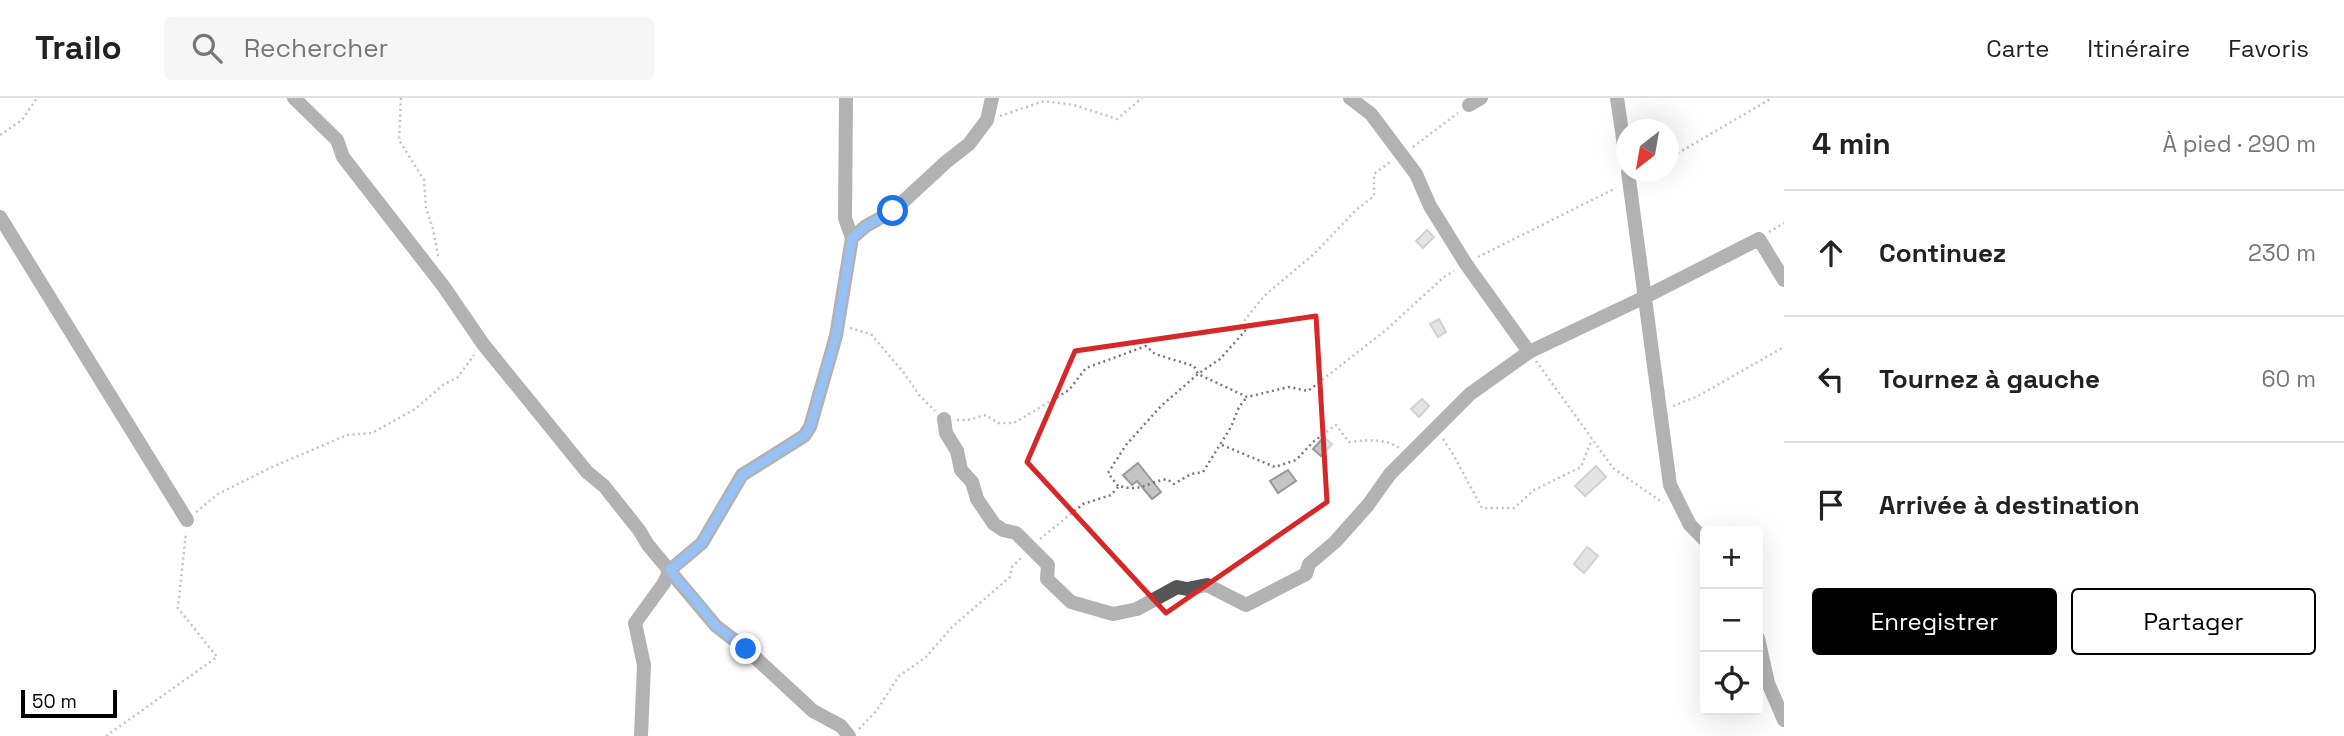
<!DOCTYPE html>
<html lang="fr">
<head>
<meta charset="utf-8">
<style>
  body { margin:0; font-family:"Space Grotesk",sans-serif; background:#f6f6f6; color:#222 }
  .controls { position:absolute; right:21px; bottom:21px; display:grid; overflow:hidden; border-radius:7px; box-shadow:0 7px 28px #0002 }
  .controls button { width:63px; height:63px; display:grid; place-items:center; padding:0; border:0; border-bottom:2px solid #e0e0e0; background:#fff; color:#222; font:35px sans-serif }
  .compass { position:absolute; left:1616px; top:21px; width:63px; height:63px; border-radius:50%; background:#fff; box-shadow:0 7px 28px #0002; rotate:211deg }
  .scale { position:absolute; left:21px; bottom:18px; width:96px; box-sizing:border-box; padding-left:7px; border:4px solid #000; border-top:0; font-size:19px; line-height:24px; white-space:nowrap; color:#000; -webkit-text-stroke:5px #fff; paint-order:stroke }
  .stop { position:absolute; width:21px; height:21px; margin:-16px; border:5px solid #1a73e8; border-radius:50%; background:#fff }
  .stop.end { background:#1a73e8; border-color:#fff; box-shadow:0 2px 7px #0008 }
  .list { margin:0; padding:0; list-style:none }
  h2 { display:flex; justify-content:space-between; align-items:center; height:91px; margin:0; padding:0 28px; font-size:30px }
  h2 small { font-size:23px; font-weight:400; color:#767676 }
  .list li { display:grid; grid-template-columns:46px 1fr auto; gap:21px; align-items:center; box-sizing:border-box; height:126px; padding:0 28px; border-top:2px solid #e0e0e0 }
  .list b { display:block; font-size:26px; white-space:nowrap }
  .list em { font-size:23px; font-style:normal; color:#767676 }
  .actions { display:flex; gap:14px; padding:21px 28px }
  .actions a { flex:1; padding:16px 0; border:2px solid #000; border-radius:7px; text-align:center; font-size:24px; color:#000 }
  .actions .main { background:#000; color:#fff }
  .icon { flex:none; width:38px; height:38px; fill:none; stroke:currentColor; stroke-width:2; stroke-linecap:round; stroke-linejoin:round }
  .map { position:relative; flex:none; width:1784px; height:638px; overflow:hidden }
  header { display:flex; align-items:center; gap:42px; box-sizing:border-box; height:98px; padding:0 35px; background:#fff; border-bottom:2px solid #e0e0e0 }
  header strong { font-size:33px }
  nav { display:flex; gap:38px; margin-inline-start:auto; font-size:24px }
  .search { width:490px; height:63px; background:#f6f6f6; display:flex; align-items:center; gap:18px; box-sizing:border-box; padding:0 24px; border-radius:7px; color:#767676; font-size:26px }
  main { display:flex }
  aside { flex:1; background:#fff }
  .map>svg:first-child { display:block }
  .building { fill:#c4c4c4; stroke:#999; stroke-width:2 }
  .lines { fill:none; stroke-linecap:round; stroke-linejoin:round }
  .path { stroke:#777; stroke-width:2.5; stroke-dasharray:2 3.5; stroke-linecap:butt }
  .street { stroke:#555; stroke-width:14 }
  .route { stroke:#1a73e8; stroke-width:9 }
  .marked { fill:none; stroke:#d62828; stroke-width:5; stroke-linejoin:round }
</style>
</head>
<body>
<header>
<strong>Trailo</strong>
<div class="search"><svg class="icon" aria-label="search" viewBox="0 0 24 24"><circle cx="10" cy="10" r="6"/><path d="M15 15l6 6"/></svg>Rechercher</div>
<nav><a>Carte</a><a>Itinéraire</a><a>Favoris</a></nav>
</header>
<main>
<div class="map">
<svg width="1784" height="638" viewBox="0 0 1784 638">
  <rect width="100%" height="100%" fill="#fff"/>
  <!-- building -->
  <g class="building">
    <polygon points="1427,132 1434,139 1423,150 1416,143"/>
    <polygon points="1439,221 1446,234 1438,239 1430,226"/>
    <polygon points="1422,301 1429,308 1419,319 1411,311"/>
    <polygon points="1324,339 1332,346 1321,358 1313,351"/>
    <polygon points="1138,365 1161,394 1152,401 1137,383 1132,387 1123,377"/>
    <polygon points="1596,368 1606,379 1585,398 1575,388"/>
    <polygon points="1288,372 1296,383 1278,395 1270,383"/>
    <polygon points="1587,449 1598,458 1584,475 1574,466"/>
  </g>
  <g class="lines">
    <!-- path -->
    <g class="path">
      <polyline points="401,0 399,42 424,82 426,110 433,131 438,158"/>
      <polyline points="1000,18 1044,3 1074,7 1117,21 1142,0"/>
      <polyline points="0,37 22,22 37,0"/>
      <polyline points="1413,49 1458,15"/>
      <polyline points="1668,61 1772,0"/>
      <polyline points="1769,134 1784,125"/>
      <polyline points="1478,159 1616,90"/>
      <polyline points="850,230 871,236 904,275 919,297 935,313"/>
      <polyline points="1536,263 1613,370 1663,405"/>
      <polyline points="1673,308 1698,298 1784,249"/>
      <polyline points="957,322 968,322 986,317 998,325 1014,325 1069,292 1086,270 1146,248 1155,256 1194,268 1198,276 1247,299 1289,289 1308,293 1386,232 1444,179 1454,173"/>
      <polyline points="1443,341 1454,358 1482,410 1514,410 1534,392 1581,369 1592,341"/>
      <path d="M 1222,347 L 1275,369 L 1296,362 L 1313,344 L 1336,327 L 1349,344 C 1366,342 1385,340 1399,350"/>
      <polyline points="1118,388 1108,375 1126,347 1161,308 1198,276 1220,261 1245,233 1244,223 1264,198 1315,155 1356,112 1374,98 1374,76 1390,64"/>
      <polyline points="196,414 218,396 270,370 347,337 372,335 415,311 443,287 458,279 474,257"/>
      <path d="M 1040,441 L 1083,406 L 1111,397 L 1119,388 C 1142,394 1145,385 1167,381 L 1174,386 L 1191,376 L 1203,374 L 1231,329 L 1239,309 L 1247,299"/>
      <polyline points="859,631 877,612 899,578 926,559 952,529 1010,479 1012,469 1023,458"/>
      <polyline points="106,638 217,559 178,510 186,434"/>
    </g>
    <!-- street -->
    <g class="street">
      <polyline points="294,0 337,42 343,59 444,189 483,246 587,374 604,388 639,432 648,447 716,528 746,551 813,613 841,628 849,638"/>
      <polyline points="846,0 845,120 852,140"/>
      <polyline points="1350,0 1371,16 1416,76 1430,108 1466,166 1529,254"/>
      <polyline points="1617,0 1626,61"/>
      <polyline points="1469,7 1481,0"/>
      <polyline points="1628,74 1670,387 1690,427 1705,442"/>
      <polyline points="0,119 187,422"/>
      <polyline points="944,321 946,335 957,353 961,372 972,384 977,401 994,426 1003,432 1016,435 1048,467 1047,481 1071,504 1113,516 1137,511 1177,489 1187,491 1207,487 1246,507 1306,476 1309,466 1335,444 1368,407 1390,376 1470,296 1529,254 1645,199 1759,141 1784,182"/>
      <polyline points="1758,540 1768,585 1784,622"/>
      <polyline points="641,638 644,567 635,525 664,485 670,472 702,445 742,377 804,338 810,329 836,238 852,140 866,128 893,113 946,64 969,46 987,22 992,0"/>
    </g>
  </g>
  <g class="lines">
    <!-- route -->
    <polyline class="route" points="746,551 716,528 670,472 702,445 742,377 804,338 810,329 836,238 852,140 866,128 893,113"/>
  </g>
  <!-- marked area -->
  <path d="M0 0H1784V638H0ZM 1316,218 L 1327,404 L 1166,515 L 1027,364 L 1075,253 Z" fill="#fff" fill-opacity=".55" fill-rule="evenodd"/>
  <path class="marked" d="M 1316,218 L 1327,404 L 1166,515 L 1027,364 L 1075,253 Z"/>
</svg>
<div class="controls">
<button>+</button>
<button>−</button>
<button><svg class="icon" aria-label="locate" viewBox="0 0 24 24"><circle cx="12" cy="12" r="6"/><path d="M12 2v4M12 18v4M2 12h4M18 12h4"/></svg></button>
</div>
<svg class="compass" viewBox="-18 -18 36 36"><path d="M0-13l5 13h-10z" fill="#e53935"/><path d="M0 13l5-13h-10z" fill="#767676"/></svg>
<div class="scale">50 m</div>
<div class="stop" style="left:893px;top:113px"></div>
<div class="stop end" style="left:746px;top:551px"></div>
</div>
<aside>
<h2>4 min<small>À pied · 290 m</small></h2>
<ul class="list">
<li><svg class="icon" aria-label="ahead" viewBox="0 0 24 24"><path d="M12 20V5M6 11l6-6 6 6"/></svg><div><b>Continuez</b></div><em>230 m</em></li>
<li><svg class="icon" aria-label="left" viewBox="0 0 24 24"><path d="M17 20v-9H6M10 6l-5 5 5 5"/></svg><div><b>Tournez à gauche</b></div><em>60 m</em></li>
<li><svg class="icon" aria-label="arrive" viewBox="0 0 24 24"><path d="M6 21V4h12l-3 4 3 4H6"/></svg><div><b>Arrivée à destination</b></div></li>
</ul>
<div class="actions"><a class="main">Enregistrer</a><a>Partager</a></div>
</aside>
</main>
</body>
</html>
